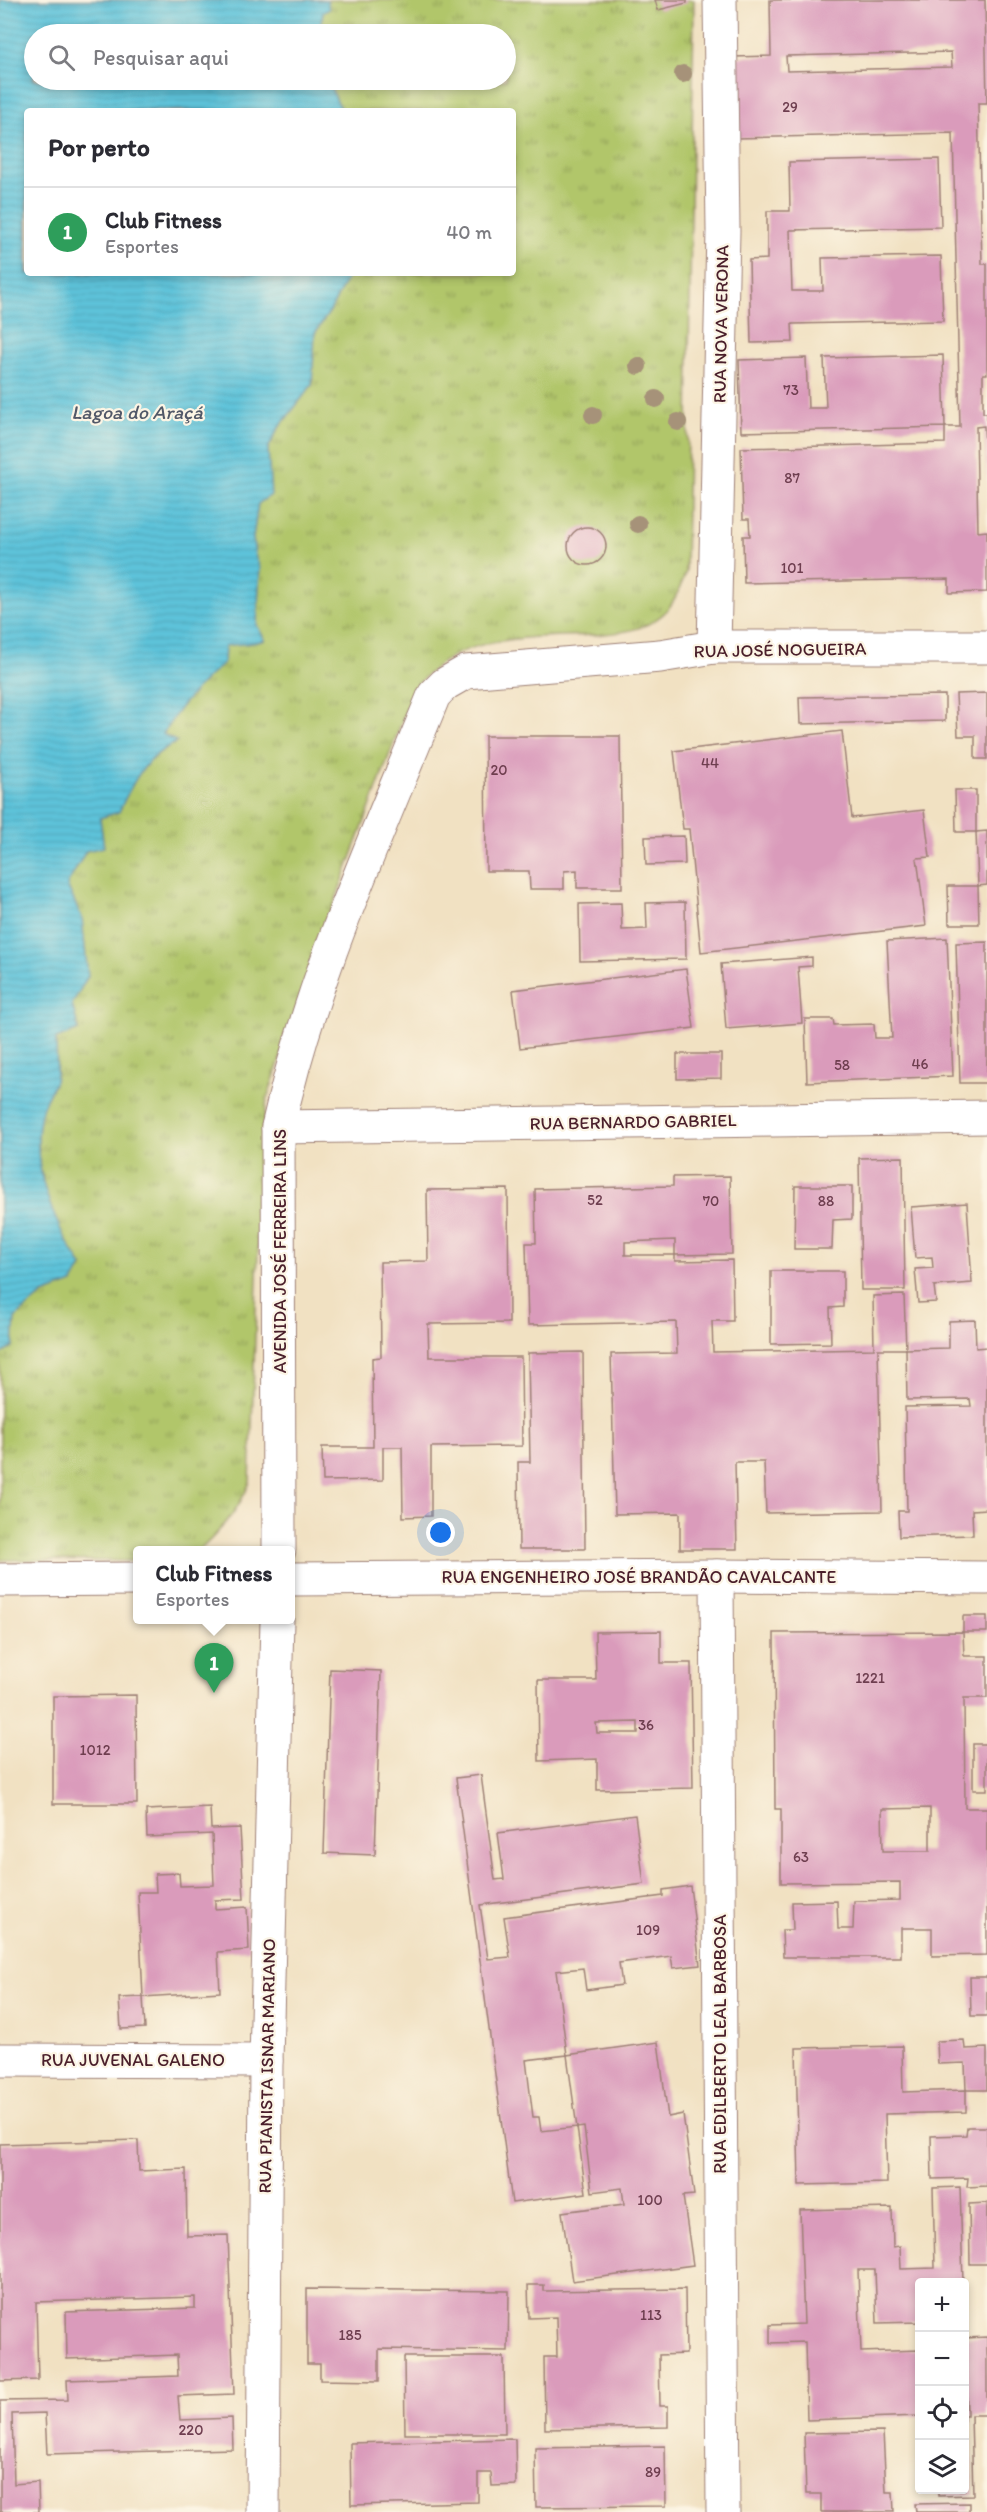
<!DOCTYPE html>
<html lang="pt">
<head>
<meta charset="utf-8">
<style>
  body { margin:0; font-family:Itim,sans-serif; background:#f7f7f7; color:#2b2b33 }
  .controls { position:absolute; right:18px; bottom:18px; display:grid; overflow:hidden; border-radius:6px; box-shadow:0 3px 9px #0003 }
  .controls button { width:54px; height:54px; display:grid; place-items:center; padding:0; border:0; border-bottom:2px solid #e1e1e2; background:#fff; color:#2b2b33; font:30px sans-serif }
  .you { position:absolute; left:441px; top:1533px; width:21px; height:21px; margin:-15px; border:4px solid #fff; border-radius:50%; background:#1a73e8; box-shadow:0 0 0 9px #1a73e833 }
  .badge { display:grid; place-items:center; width:39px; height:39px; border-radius:50%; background:#1a73e8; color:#fff; font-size:20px; font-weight:700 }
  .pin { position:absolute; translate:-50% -50px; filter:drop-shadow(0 2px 3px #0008) }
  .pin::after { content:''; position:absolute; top:32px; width:21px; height:18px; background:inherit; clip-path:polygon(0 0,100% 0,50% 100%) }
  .popup { position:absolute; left:133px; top:1546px; width:162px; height:78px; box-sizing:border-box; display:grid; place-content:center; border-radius:6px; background:#fff; filter:drop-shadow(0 2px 4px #0005); font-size:20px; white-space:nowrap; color:#7c7c81 }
  .popup b { font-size:22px; color:#2b2b33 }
  .popup::after { content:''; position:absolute; left:50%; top:100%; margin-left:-12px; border:12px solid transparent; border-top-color:#fff }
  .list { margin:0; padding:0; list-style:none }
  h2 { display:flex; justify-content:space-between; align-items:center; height:78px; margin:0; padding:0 24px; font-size:26px }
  h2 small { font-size:20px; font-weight:400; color:#7c7c81 }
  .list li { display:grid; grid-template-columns:39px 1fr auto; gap:18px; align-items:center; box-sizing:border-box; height:90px; padding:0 24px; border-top:2px solid #e1e1e2 }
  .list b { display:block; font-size:22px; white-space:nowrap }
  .list p { margin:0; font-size:20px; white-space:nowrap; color:#7c7c81 }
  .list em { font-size:20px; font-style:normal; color:#7c7c81 }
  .icon { flex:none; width:33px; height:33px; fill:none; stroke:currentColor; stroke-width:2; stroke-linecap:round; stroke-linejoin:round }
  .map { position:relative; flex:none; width:987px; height:2512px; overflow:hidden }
  .search { position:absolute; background:#fff; box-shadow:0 3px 9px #0003; left:24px; top:24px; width:492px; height:66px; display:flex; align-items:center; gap:15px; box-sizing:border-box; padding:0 21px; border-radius:33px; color:#7c7c81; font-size:22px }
  .panel { position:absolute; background:#fff; box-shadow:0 3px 9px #0003; left:24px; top:108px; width:492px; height:168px; border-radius:6px }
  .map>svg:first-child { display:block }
  .park { fill:url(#park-tufts); stroke:#7e724b; stroke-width:1.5; fill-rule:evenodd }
  .water { fill:url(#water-rules); stroke:#547182; stroke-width:1.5 }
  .building { fill:#da9bbb; fill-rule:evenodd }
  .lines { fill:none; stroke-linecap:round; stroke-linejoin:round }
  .minor-casing { stroke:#9e8076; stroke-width:35 }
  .minor { stroke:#fff; stroke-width:33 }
  .tree { fill:#a69279 }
  .labels { text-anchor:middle; stroke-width:4.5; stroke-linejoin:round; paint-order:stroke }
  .number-label { font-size:15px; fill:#6e3e4f }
  .street-label { font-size:18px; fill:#4a1f2b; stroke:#fcf5e5 }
  .water-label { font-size:20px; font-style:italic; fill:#515868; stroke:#fcf5e5 }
</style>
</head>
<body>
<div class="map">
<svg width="987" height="2512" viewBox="0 0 987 2512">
  <defs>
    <pattern id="park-tufts" width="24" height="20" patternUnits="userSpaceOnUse" patternTransform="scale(1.5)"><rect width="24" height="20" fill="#b1c66b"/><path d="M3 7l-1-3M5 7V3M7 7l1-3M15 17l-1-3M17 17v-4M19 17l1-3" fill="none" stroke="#92a058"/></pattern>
    <pattern id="water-rules" width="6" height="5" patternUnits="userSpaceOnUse" patternTransform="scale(1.5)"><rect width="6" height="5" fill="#5dc3da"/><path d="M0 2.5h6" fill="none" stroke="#52a7bb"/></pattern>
  </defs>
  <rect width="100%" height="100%" fill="#fcf5e5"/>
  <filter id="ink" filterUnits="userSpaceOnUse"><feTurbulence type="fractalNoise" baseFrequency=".0167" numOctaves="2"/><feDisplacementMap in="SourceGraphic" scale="12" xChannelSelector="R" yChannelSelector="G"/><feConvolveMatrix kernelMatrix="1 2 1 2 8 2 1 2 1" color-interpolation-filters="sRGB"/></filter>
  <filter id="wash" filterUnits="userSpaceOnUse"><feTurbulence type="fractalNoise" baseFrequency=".008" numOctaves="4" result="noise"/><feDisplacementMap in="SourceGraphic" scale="24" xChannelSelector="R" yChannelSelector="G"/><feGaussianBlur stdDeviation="1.35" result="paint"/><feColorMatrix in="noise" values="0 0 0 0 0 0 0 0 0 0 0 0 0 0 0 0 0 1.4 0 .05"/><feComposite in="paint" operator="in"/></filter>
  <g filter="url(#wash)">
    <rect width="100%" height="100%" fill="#f1e1c2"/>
    <!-- park -->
    <path class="park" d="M 0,0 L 694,0 L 686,572 C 680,587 675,604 662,615 C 642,632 617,633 593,635 C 528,638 455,632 413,691 L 307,977 L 267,1099 L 262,1135 L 250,1482 C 239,1509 223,1528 202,1548 L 198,1550 L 138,1550 L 137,1561 L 0,1560 ZM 34,34 L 506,34 L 506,80 L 34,80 ZM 27,111 L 513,111 L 513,273 L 27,273 Z"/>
    <!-- water -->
    <path class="water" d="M 0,0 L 327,0 L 329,9 L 323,13 L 319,34 L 34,34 L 34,80 L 327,80 L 342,111 L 27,111 L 27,273 L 350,273 L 330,311 L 315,333 L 312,385 L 278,429 L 268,449 L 271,495 L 258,504 L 253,538 L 255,555 L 260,568 L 257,625 L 265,640 C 251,645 240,643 225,646 L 224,663 C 200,683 179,707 163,734 L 177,742 C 146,756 133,781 119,812 L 100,818 L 104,847 L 86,851 L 67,885 L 82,918 L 88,976 L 72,1004 L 79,1030 L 56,1039 C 56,1052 58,1069 55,1081 C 51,1091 45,1100 42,1110 C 28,1164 53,1223 82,1266 L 73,1283 L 43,1294 L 15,1318 L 13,1347 L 0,1355 Z"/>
    <g id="blocks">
      <!-- building -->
      <g class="building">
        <polygon points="655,0 687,0 687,3 658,10"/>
        <path d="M 770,0 L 985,0 L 987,103 L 978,103 L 982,264 L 987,264 L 987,374 L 983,374 L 983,413 L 987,413 L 987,484 L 984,426 L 976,427 L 978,532 L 987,531 L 987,592 L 949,593 L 949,579 L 744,583 L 743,536 L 750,536 L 749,519 L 743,519 L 741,448 L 945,443 L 945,427 L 741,432 L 739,360 L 806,358 L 808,408 L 826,408 L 824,358 L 943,355 L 945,427 L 960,427 L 953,133 L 735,138 L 733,57 L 771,56 ZM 951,52 L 952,67 L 787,71 L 786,56 Z"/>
        <polygon points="939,159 941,227 790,230 792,291 823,291 822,258 941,256 943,321 792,324 793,342 751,343 749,260 767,259 767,211 790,211 789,162"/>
        <circle cx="587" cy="546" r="19"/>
        <polygon points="987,693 987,759 975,759 975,736 958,736 956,694"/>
        <polygon points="945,695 945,721 800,724 799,697"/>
        <polygon points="842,731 852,818 924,810 930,857 917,858 926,926 701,952 689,829 683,829 674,751"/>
        <polygon points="485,736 620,736 622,888 577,888 577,870 564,871 564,889 530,889 529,871 486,871"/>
        <polygon points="955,790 976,790 976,832 956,832"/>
        <polygon points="987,831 987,885 978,886 976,832"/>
        <polygon points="684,836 685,864 646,865 645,837"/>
        <polygon points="948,886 978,886 979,924 949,924"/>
        <polygon points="685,902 686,959 580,961 579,904 621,903 622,930 647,929 646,903"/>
        <polygon points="947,938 953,1076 807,1082 805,1019 833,1019 834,1025 874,1024 875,1038 892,1038 887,941"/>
        <polygon points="987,942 987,1083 960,1083 956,943"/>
        <polygon points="812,957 812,966 798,967 802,1023 726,1029 721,964"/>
        <polygon points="686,969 694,1028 520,1048 513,990"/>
        <polygon points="677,1054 721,1054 721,1078 677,1079"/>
        <polygon points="903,1157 905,1290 861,1290 859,1158"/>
        <path d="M 730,1176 L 732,1254 L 675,1255 L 675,1261 L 732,1260 L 733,1321 L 712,1321 L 713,1352 L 874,1349 L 873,1296 L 904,1295 L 906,1349 L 878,1349 L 882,1511 L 766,1513 L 764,1462 L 735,1462 L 737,1549 L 680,1549 L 680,1513 L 615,1514 L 611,1354 L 677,1353 L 676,1322 L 528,1325 L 526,1243 L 536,1243 L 535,1189 L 673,1186 L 673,1177 ZM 675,1240 L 675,1255 L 625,1255 L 625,1242 Z"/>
        <polygon points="795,1186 852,1186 852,1219 833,1220 832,1249 794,1249"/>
        <polygon points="508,1189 509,1323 428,1324 429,1357 521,1357 522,1446 431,1447 431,1516 403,1517 402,1447 383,1447 383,1480 323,1481 322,1447 373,1447 372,1358 381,1357 380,1262 428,1261 427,1190"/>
        <polygon points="967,1203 972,1283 934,1286 936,1302 918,1303 915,1269 933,1268 932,1257 915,1258 911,1207"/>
        <polygon points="771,1271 843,1271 843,1307 830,1308 831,1343 771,1344"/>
        <polygon points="975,1320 976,1348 987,1347 987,1509 972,1510 973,1535 899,1537 898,1511 907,1511 905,1407 971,1406 970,1399 907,1400 906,1349 949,1348 949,1321"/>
        <polygon points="583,1352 585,1549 519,1549 518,1462 530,1462 528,1353"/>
        <rect x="963" y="1616" width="24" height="16"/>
        <path d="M 661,1631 L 661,1663 L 691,1663 L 693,1788 L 597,1790 L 597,1759 L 539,1761 L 538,1680 L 596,1680 L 595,1632 ZM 638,1722 L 638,1733 L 597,1733 L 596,1723 Z"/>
        <path d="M 963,1632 L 964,1656 L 987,1656 L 987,1698 L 964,1698 L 965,1808 L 987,1808 L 987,1955 L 932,1956 L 932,1928 L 901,1928 L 901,1957 L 783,1957 L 782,1930 L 793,1930 L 792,1902 L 837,1901 L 838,1929 L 853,1929 L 854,1901 L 900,1900 L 900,1882 L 781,1883 L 781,1809 L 775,1809 L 774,1633 ZM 930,1808 L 930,1851 L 883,1851 L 882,1809 Z"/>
        <polygon points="330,1669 381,1671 375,1855 324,1853"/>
        <polygon points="136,1695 137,1804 53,1804 53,1696"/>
        <rect x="973" y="1744" width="14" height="46"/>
        <polygon points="481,1775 495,1880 504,1879 498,1833 635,1815 644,1884 480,1905 488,1959 510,1957 504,1917 663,1896 663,1890 690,1886 700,1965 673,1968 671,1956 619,1963 622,1985 586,1990 583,1968 556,1971 567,2055 526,2060 533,2117 539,2117 541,2131 577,2127 586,2193 512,2203 456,1778"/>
        <polygon points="210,1807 211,1829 240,1828 244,1899 215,1900 215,1909 247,1907 249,1950 218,1952 220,1992 143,1997 138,1892 156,1892 155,1874 179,1873 180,1886 214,1885 212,1834 147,1837 146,1810"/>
        <polygon points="970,1977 987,1977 987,2016 971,2016"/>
        <polygon points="143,1997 145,2028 121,2029 119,1998"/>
        <polygon points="964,2040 965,2049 987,2048 987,2090 966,2090 965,2063 938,2064 937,2041"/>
        <polygon points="658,2042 668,2117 683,2114 694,2195 683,2196 693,2265 572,2281 562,2212 624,2204 622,2188 592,2192 584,2127 577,2128 567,2055"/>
        <polygon points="902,2046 903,2092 966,2090 966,2112 885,2114 887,2183 799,2185 796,2048"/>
        <polygon points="967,2127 987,2127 987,2186 967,2187 968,2178 932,2179 931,2136 966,2135"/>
        <polygon points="138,2140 139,2171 186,2169 187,2236 228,2235 234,2394 178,2396 180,2420 232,2418 233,2449 47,2454 45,2413 12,2414 14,2484 38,2482 39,2512 0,2512 0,2401 68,2400 67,2380 178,2376 177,2355 67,2359 66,2312 195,2308 195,2297 36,2302 38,2380 0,2381 0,2144"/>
        <polygon points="960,2187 963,2282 920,2282 920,2322 877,2323 875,2270 858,2270 861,2352 920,2350 920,2416 807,2420 805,2342 770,2343 770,2325 804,2324 800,2210 892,2208 893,2247 900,2246 901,2269 935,2268 933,2188"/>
        <polygon points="987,2203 987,2264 970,2264 969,2204"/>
        <polygon points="528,2285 544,2285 544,2291 685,2289 686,2354 659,2355 660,2406 668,2406 668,2427 545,2429 544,2357 557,2357 556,2317 529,2318"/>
        <polygon points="307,2289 509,2291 508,2351 379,2349 379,2381 320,2380 320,2364 307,2364"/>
        <polygon points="987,2337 987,2415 971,2415 973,2495 938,2496 938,2490 964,2490 964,2415 967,2415 965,2338"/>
        <polygon points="404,2357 504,2357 505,2434 405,2434"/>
        <polygon points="883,2432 886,2492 893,2492 894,2512 821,2512 821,2494 806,2494 804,2433"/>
        <polygon points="515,2439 516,2485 492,2486 491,2473 478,2473 478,2502 351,2505 350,2443"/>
        <polygon points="665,2446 666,2506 536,2507 535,2448"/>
        <polygon points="969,2503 969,2512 916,2512 915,2504"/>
      </g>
    </g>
  </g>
  <g filter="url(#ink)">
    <use href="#blocks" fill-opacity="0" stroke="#9e8076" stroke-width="1.5"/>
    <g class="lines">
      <defs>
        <g id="minor">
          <polyline points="714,647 723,231 720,0"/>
          <polyline points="278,1127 987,1117"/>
          <path d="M 279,1550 L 278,1127 C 311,977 377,836 434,695 L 445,684 L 466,672 L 660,656 L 714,647 L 987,647"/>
          <polyline points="717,1576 723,2512"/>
          <polyline points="290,1579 717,1576 987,1578"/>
          <polyline points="0,1580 138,1579"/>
          <polyline points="0,2060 266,2061"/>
          <polyline points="263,2512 266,2061 277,1620"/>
        </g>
      </defs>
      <!-- minor casing -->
      <use href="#minor" class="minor-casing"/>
      <!-- minor -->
      <use href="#minor" class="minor"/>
    </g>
    <!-- trees -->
    <g class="tree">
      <circle cx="683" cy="74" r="9"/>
      <circle cx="638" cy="366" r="9"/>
      <circle cx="656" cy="399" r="9"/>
      <circle cx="593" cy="415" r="9"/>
      <circle cx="678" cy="422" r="9"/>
      <circle cx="638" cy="524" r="9"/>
    </g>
  </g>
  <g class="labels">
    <!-- number labels -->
    <g class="number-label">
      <text x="790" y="112">29</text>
      <text x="791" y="395">73</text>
      <text x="792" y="483">87</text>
      <text x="792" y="573">101</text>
      <text x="710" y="768">44</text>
      <text x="499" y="775">20</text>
      <text x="920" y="1069">46</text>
      <text x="842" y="1070">58</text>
      <text x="595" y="1205">52</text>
      <text x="711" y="1206">70</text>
      <text x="826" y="1206">88</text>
      <text x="870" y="1683">1221</text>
      <text x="646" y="1730">36</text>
      <text x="95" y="1755">1012</text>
      <text x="801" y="1862">63</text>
      <text x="648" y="1935">109</text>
      <text x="650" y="2205">100</text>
      <text x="651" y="2320">113</text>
      <text x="350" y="2340">185</text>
      <text x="191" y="2435">220</text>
      <text x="653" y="2477">89</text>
    </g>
    <!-- street labels -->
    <g class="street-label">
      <text transform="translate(721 324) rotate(-89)" y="6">RUA NOVA VERONA</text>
      <text transform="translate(780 650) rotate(-1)" y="6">RUA JOSÉ NOGUEIRA</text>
      <text transform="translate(633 1122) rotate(-1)" y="6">RUA BERNARDO GABRIEL</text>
      <text transform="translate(280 1251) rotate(-90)" y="6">AVENIDA JOSÉ FERREIRA LINS</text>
      <text x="639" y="1583">RUA ENGENHEIRO JOSÉ BRANDÃO CAVALCANTE</text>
      <text transform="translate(720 2044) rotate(-90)" y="6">RUA EDILBERTO LEAL BARBOSA</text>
      <text x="133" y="2066">RUA JUVENAL GALENO</text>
      <text transform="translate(267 2066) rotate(-89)" y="6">RUA PIANISTA ISNAR MARIANO</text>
    </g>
    <!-- water labels -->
    <g class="water-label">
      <text x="137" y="419">Lagoa do Araçá</text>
    </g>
  </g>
</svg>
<div class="controls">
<button>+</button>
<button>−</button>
<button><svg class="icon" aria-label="locate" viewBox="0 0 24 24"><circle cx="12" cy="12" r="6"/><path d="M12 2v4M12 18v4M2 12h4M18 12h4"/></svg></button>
<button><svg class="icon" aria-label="layers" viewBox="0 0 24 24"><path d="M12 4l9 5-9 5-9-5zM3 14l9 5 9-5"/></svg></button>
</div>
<div class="you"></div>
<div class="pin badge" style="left:214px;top:1693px;background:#2e9e5b">1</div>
<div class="popup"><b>Club Fitness</b>Esportes</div>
<div class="search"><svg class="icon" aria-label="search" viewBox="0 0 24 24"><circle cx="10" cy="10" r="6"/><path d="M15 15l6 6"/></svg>Pesquisar aqui</div>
<section class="panel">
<h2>Por perto<small></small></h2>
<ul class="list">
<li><span class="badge" style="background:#2e9e5b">1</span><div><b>Club Fitness</b><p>Esportes</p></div><em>40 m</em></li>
</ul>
</section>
</div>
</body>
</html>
